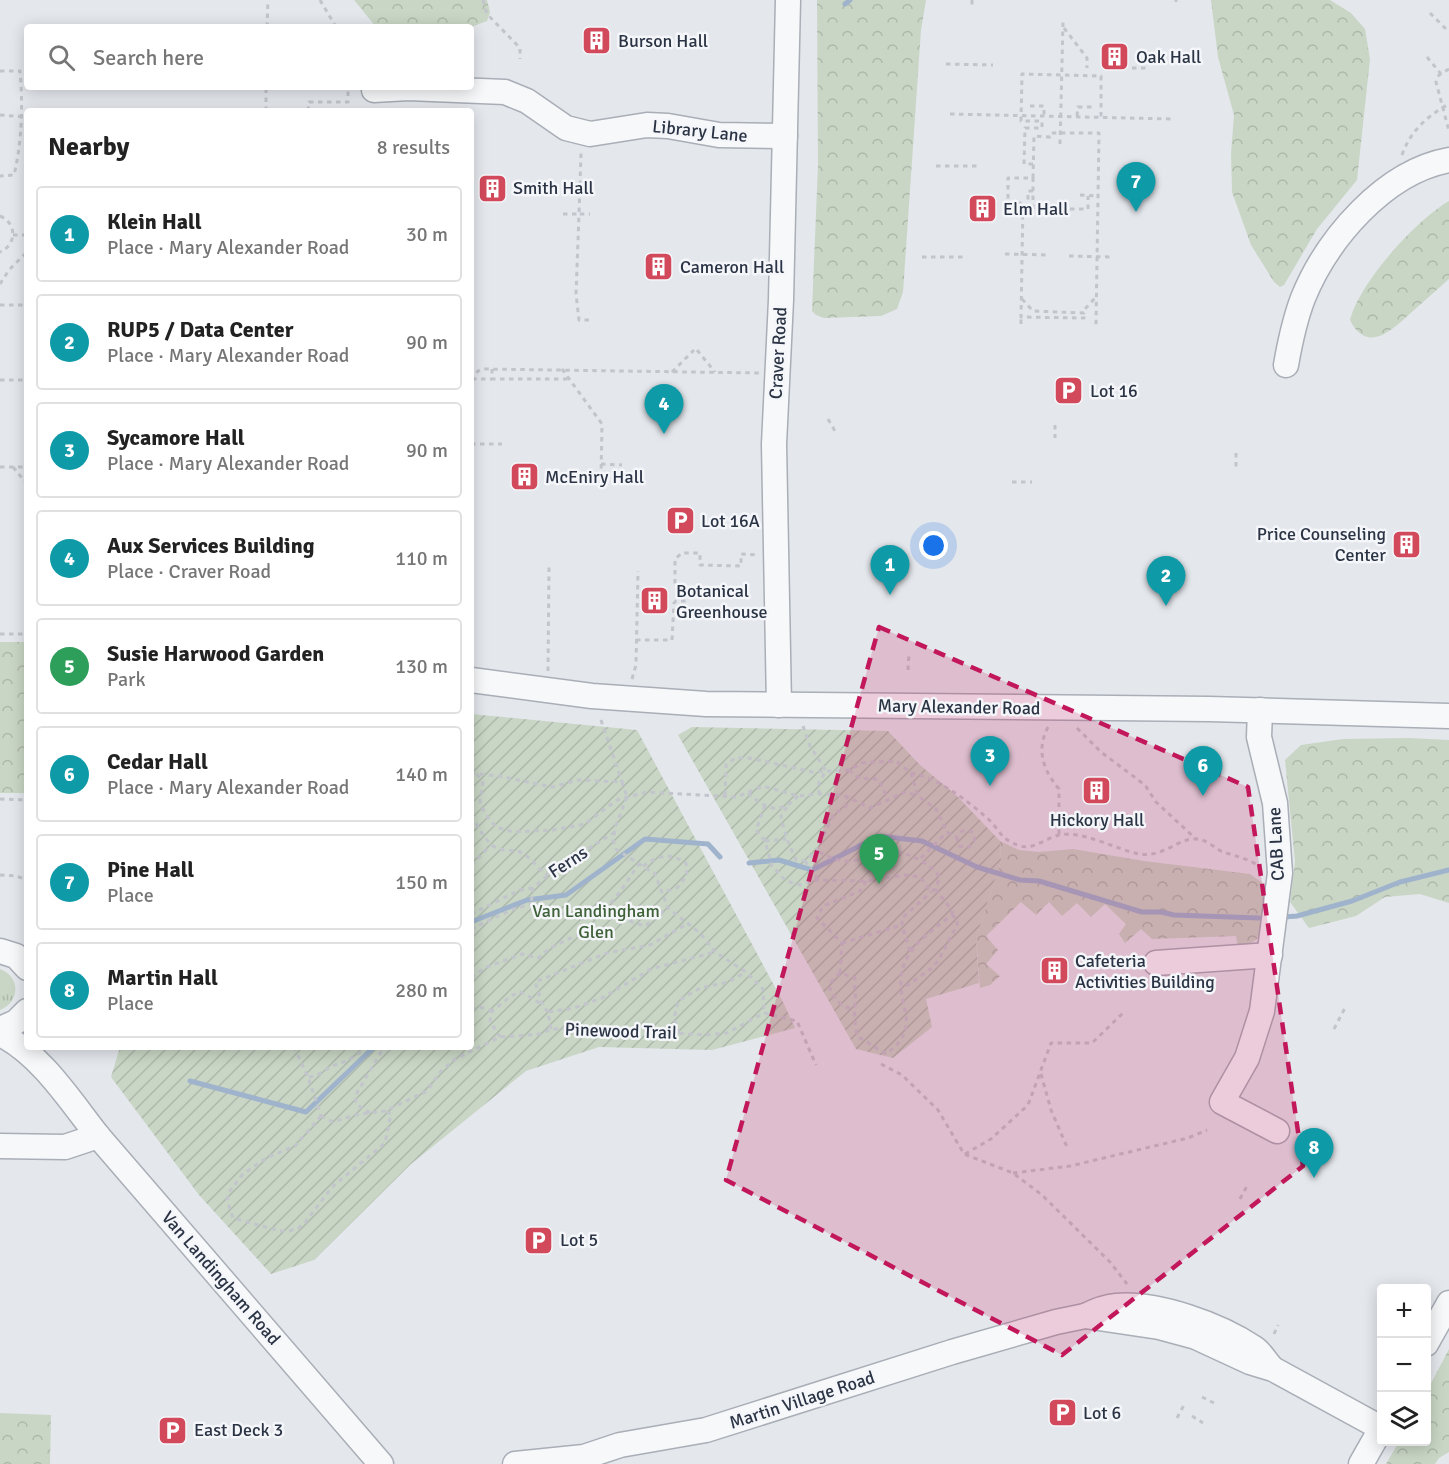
<!DOCTYPE html>
<html lang="en">
<head>
<meta charset="utf-8">
<style>
  body { margin:0; font-family:Signika,sans-serif; background:#f6f6f6; color:#222 }
  .controls { position:absolute; right:18px; bottom:18px; display:grid; overflow:hidden; border-radius:6px; box-shadow:0 3px 15px #0003 }
  .controls button { width:54px; height:54px; display:grid; place-items:center; padding:0; border:0; border-bottom:2px solid #e0e0e0; background:#fff; color:#222; font:30px sans-serif }
  .you { position:absolute; left:934px; top:546px; width:21px; height:21px; margin:-15px; border:4px solid #fff; border-radius:50%; background:#1a73e8; box-shadow:0 0 0 9px #1a73e833 }
  .badge { display:grid; place-items:center; width:39px; height:39px; border-radius:50%; background:#ea580c; color:#fff; font-size:20px; font-weight:700 }
  .pin { position:absolute; translate:-50% -50px; filter:drop-shadow(0 2px 3px #0008) }
  .pin::after { content:''; position:absolute; top:32px; width:21px; height:18px; background:inherit; clip-path:polygon(0 0,100% 0,50% 100%) }
  .list { margin:0; padding:0; list-style:none }
  h2 { display:flex; justify-content:space-between; align-items:center; height:78px; margin:0; padding:0 24px; font-size:26px }
  h2 small { font-size:20px; font-weight:400; color:#767676 }
  .list li { display:grid; grid-template-columns:39px 1fr auto; gap:18px; align-items:center; box-sizing:border-box; height:96px; margin:0 12px 12px; padding:0 12px; border:2px solid #e0e0e0; border-radius:6px }
  .list b { display:block; font-size:22px; white-space:nowrap }
  .list p { margin:0; font-size:20px; white-space:nowrap; color:#767676 }
  .list em { font-size:20px; font-style:normal; color:#767676 }
  .icon { flex:none; width:33px; height:33px; fill:none; stroke:currentColor; stroke-width:2; stroke-linecap:round; stroke-linejoin:round }
  .map { position:relative; flex:none; width:1449px; height:1464px; overflow:hidden }
  .search { position:absolute; background:#fff; box-shadow:0 3px 15px #0003; left:24px; top:24px; width:450px; height:66px; display:flex; align-items:center; gap:15px; box-sizing:border-box; padding:0 21px; border-radius:6px; color:#767676; font-size:22px }
  .panel { position:absolute; background:#fff; box-shadow:0 3px 15px #0003; left:24px; top:108px; width:450px; height:942px; border-radius:6px }
  .map>svg:first-child { display:block }
  .grass { fill:url(#grass-tufts) }
  .forest { fill:url(#forest-crowns) }
  .garden { fill:url(#garden-furrows) }
  .lines { fill:none; stroke-linecap:round; stroke-linejoin:round }
  .stream { stroke:#9fb4cc; stroke-width:5 }
  .minor-casing { stroke:#a9aeb7; stroke-width:27 }
  .path { stroke:#c2c5cb; stroke-width:3; stroke-dasharray:4.5 4.5; stroke-linecap:butt }
  .minor { stroke:#f7f8fa; stroke-width:24 }
  .marked { fill:#c2185b; fill-opacity:0.2; stroke:#c2185b; stroke-width:4.5; stroke-dasharray:12 8; stroke-linejoin:round }
  .labels { text-anchor:middle; stroke-width:5; stroke-linejoin:round; paint-order:stroke }
  .poi-label { font-size:18px; fill:#2b3445; stroke:#f4f6f9; text-anchor:start }
  .street-label { font-size:18px; fill:#2b3445; stroke:#f4f6f9 }
  .park-label { font-size:18px; fill:#3f6138; stroke:#f4f6f9 }
</style>
</head>
<body>
<div class="map">
<svg width="1449" height="1464" viewBox="0 0 1449 1464">
  <defs>
    <pattern id="grass-tufts" width="24" height="20" patternUnits="userSpaceOnUse" patternTransform="scale(1.5)"><rect width="24" height="20" fill="#c9d6c5"/><path d="M3 7l-1-3M5 7V3M7 7l1-3M15 17l-1-3M17 17v-4M19 17l1-3" fill="none" stroke="#adb8ab"/></pattern>
    <pattern id="forest-crowns" width="20" height="18" patternUnits="userSpaceOnUse" patternTransform="scale(1.5)"><rect width="20" height="18" fill="#c9d6c5"/><path d="M2 6a3 3 0 1 1 6 0M12 15a3 3 0 1 1 6 0" fill="none" stroke="#adb8ab"/></pattern>
    <pattern id="garden-furrows" width="10" height="10" patternUnits="userSpaceOnUse" patternTransform="scale(1.5)"><rect width="10" height="10" fill="#c9d6c5"/><path d="M-1 1l2-2M0 10L10 0M9 11l2-2" fill="none" stroke="#adb8ab"/></pattern>
  </defs>
  <rect width="100%" height="100%" fill="#e4e7ec"/>
  <!-- grass -->
  <path class="grass" d="M 0,969 C 21,977 20,1002 0,1010 Z"/>
  <!-- forest -->
  <g class="forest">
    <polygon points="354,0 487,0 490,12 487,21 471,27 376,27"/>
    <polygon points="817,0 926,0 921,30 903,292 897,309 881,316 824,318 816,315 812,311 818,165"/>
    <polygon points="1211,0 1330,0 1351,13 1365,29 1370,59 1357,180 1317,229 1284,285 1280,287 1274,282 1251,245 1232,192 1231,153 1234,115 1218,57"/>
    <path d="M 1449,201 L 1449,279 C 1437,290 1425,300 1413,311 C 1394,328 1368,356 1350,320 C 1360,282 1415,221 1449,201 Z"/>
    <rect x="0" y="642" width="27" height="151"/>
    <polygon points="1409,738 1449,740 1449,903 1420,894 1385,897 1356,916 1309,928 1290,902 1295,861 1285,760 1301,745 1343,739"/>
    <path d="M 1000,841 L 1019,850 L 1039,852 L 1073,849 L 1144,861 L 1250,874 L 1264,884 C 1270,911 1272,942 1238,947 L 1236,936 L 1152,939 L 1141,929 L 1125,943 L 1119,934 L 1126,924 L 1105,904 L 1091,917 L 1077,903 L 1062,916 L 1049,902 L 1036,915 L 1021,902 L 986,936 L 998,950 L 986,964 L 1000,976 L 990,985 L 980,988 L 976,938 L 1001,861 Z"/>
    <polygon points="1449,1349 1449,1452 1439,1458 1435,1464 1386,1464 1399,1442 1426,1442 1427,1391"/>
    <polygon points="0,1413 51,1415 50,1464 0,1464"/>
  </g>
  <!-- garden -->
  <g class="garden">
    <polygon points="471,714 637,730 783,1002 795,1028 712,1050 599,1047 526,1071 411,1164 314,1260 271,1274 199,1195 111,1077 120,1047 471,1047"/>
    <polygon points="692,727 888,731 920,765 956,795 1000,841 1001,861 976,938 979,983 926,999 932,1027 893,1058 856,1049 678,735"/>
  </g>
  <g class="lines">
    <!-- stream -->
    <g class="stream">
      <polyline points="845,4 850,0"/>
      <polyline points="749,863 779,860 812,870 879,836 922,841 977,867 1020,880 1039,881 1142,912 1161,912 1174,915 1259,918"/>
      <polyline points="1284,917 1297,916 1352,901 1400,882 1449,870"/>
      <polyline points="471,922 527,900 566,895 645,839 708,844 720,857"/>
      <polyline points="190,1081 306,1112 374,1047"/>
    </g>
    <defs>
      <g id="minor">
        <polyline points="374,90 408,88 505,92 527,101 566,128 590,134 647,125 668,126 719,135 785,136"/>
        <path d="M 1286,365 C 1290,342 1295,319 1303,298 C 1327,239 1384,172 1449,160"/>
        <polyline points="471,680 592,696 706,704 1209,709 1449,716"/>
        <polyline points="779,705 774,444 781,300 788,0"/>
        <polyline points="1260,710 1259,737 1275,803 1280,873 1262,1011 1247,1058 1222,1102 1277,1131"/>
        <polyline points="0,951 16,956 27,968"/>
        <polyline points="1156,963 1270,955"/>
        <polyline points="0,1029 16,1022 27,1011"/>
        <path d="M 0,1034 C 41,1054 71,1102 98,1136 L 381,1464"/>
        <polyline points="0,1146 65,1147 98,1136"/>
        <polyline points="1426,1344 1449,1303"/>
        <path d="M 1273,1369 C 1266,1363 1262,1353 1254,1348 C 1220,1325 1157,1302 1116,1306 C 1105,1307 1095,1311 1085,1316 L 1159,1327 L 1196,1337 L 1250,1362 L 1273,1369 L 1381,1428"/>
        <polyline points="515,1464 584,1457 620,1445 706,1430 952,1352 1056,1322 1085,1316"/>
        <polyline points="1361,1464 1382,1427"/>
      </g>
    </defs>
    <!-- minor casing -->
    <use href="#minor" class="minor-casing"/>
    <!-- path -->
    <g class="path">
      <polyline points="320,0 336,27"/>
      <polyline points="483,0 487,14 520,48 520,59"/>
      <polyline points="972,0 972,9"/>
      <polyline points="1176,2 1176,0"/>
      <polyline points="1430,13 1449,32"/>
      <polyline points="267,27 268,0"/>
      <polyline points="1064,28 1087,58 1087,68"/>
      <polyline points="1427,57 1441,74"/>
      <polyline points="946,64 993,65"/>
      <polyline points="1132,68 1150,68"/>
      <polyline points="1449,69 1439,75 1436,82 1449,131"/>
      <path d="M 0,71 L 20,71 C 23,105 22,142 14,175 L 0,176"/>
      <polyline points="329,87 345,87"/>
      <polyline points="1030,106 1044,106 1044,116"/>
      <polyline points="266,111 266,87"/>
      <polyline points="308,111 309,102 348,102 348,87"/>
      <polyline points="950,114 1173,119"/>
      <polyline points="0,115 27,117"/>
      <polyline points="1077,116 1078,107 1093,107"/>
      <polyline points="1060,144 1063,22"/>
      <path d="M 1402,155 C 1410,132 1426,117 1447,105"/>
      <polyline points="1033,164 1024,164 1025,128 1042,128 1042,121 1021,121 1022,74 1101,76 1101,117"/>
      <polyline points="936,166 980,166"/>
      <polyline points="1033,178 1034,136 1050,137 1051,133 1099,133 1096,325"/>
      <polyline points="1033,191 1028,191 1028,213 1033,213 1033,178 1008,178 1008,203 1023,203 1021,317 1084,318 1084,313"/>
      <polyline points="1080,195 1098,196"/>
      <polyline points="1070,209 1088,209 1088,196"/>
      <polyline points="563,214 579,214 581,153"/>
      <path d="M 0,216 C 17,223 17,245 0,252"/>
      <polyline points="13,235 27,235"/>
      <polyline points="1005,254 1049,255"/>
      <polyline points="1069,256 1112,257"/>
      <polyline points="922,257 966,257"/>
      <polyline points="0,284 9,270 27,252"/>
      <polyline points="1022,299 1033,311 1084,313 1084,310 1095,298"/>
      <polyline points="0,305 27,305"/>
      <polyline points="589,320 579,320 576,294 579,214 590,214"/>
      <polyline points="1021,324 1021,317"/>
      <polyline points="697,350 715,372"/>
      <polyline points="492,369 492,379 569,379"/>
      <polyline points="562,369 602,424 601,476 606,477"/>
      <polyline points="672,372 694,350"/>
      <polyline points="472,379 492,379"/>
      <polyline points="0,380 27,380"/>
      <polyline points="471,380 478,371 484,369 759,373"/>
      <polyline points="828,419 835,431"/>
      <polyline points="1055,425 1055,438"/>
      <polyline points="471,444 502,444"/>
      <polyline points="1236,453 1236,469"/>
      <polyline points="601,464 622,465"/>
      <polyline points="0,467 27,467"/>
      <polyline points="13,467 27,484"/>
      <polyline points="559,475 573,476"/>
      <polyline points="1012,482 1032,482"/>
      <polyline points="0,634 27,634"/>
      <polyline points="636,640 672,640 674,603 676,601 687,601 689,597 686,588 677,590 675,586 675,559 682,553 700,553 700,565 741,566 741,554 757,555"/>
      <polyline points="908,670 909,653"/>
      <polyline points="548,671 549,567"/>
      <polyline points="632,679 636,665 638,571"/>
      <polyline points="601,720 622,782"/>
      <polyline points="803,726 810,746 826,771 819,782 819,794"/>
      <path d="M 1048,727 C 1036,750 1043,770 1059,789 L 1059,835"/>
      <polyline points="1077,728 1101,752 1145,785 1156,802 1196,839"/>
      <polyline points="849,770 860,779 871,778 879,780 888,800"/>
      <polyline points="471,773 499,776 552,787 578,780 622,782 627,797"/>
      <path d="M 911,773 C 938,778 965,799 986,817 C 1000,829 999,839 1020,846 C 1034,850 1046,838 1059,835 C 1083,830 1117,850 1139,854 C 1163,858 1178,838 1196,839 C 1206,839 1213,847 1221,851 C 1234,856 1247,858 1259,866"/>
      <polyline points="477,774 483,783 480,801 485,814 496,827 513,832 553,830 585,824 617,800 647,792 737,797 763,786 798,796 819,794 843,795 870,808 905,792 918,796"/>
      <path d="M 748,793 C 767,810 780,815 798,796"/>
      <polyline points="725,795 726,765 735,758 749,758 813,772 849,770 862,763 896,761 911,773 918,796 936,809 947,832 957,838 962,831 971,831 975,839 969,847 959,846 957,838"/>
      <polyline points="627,797 616,825 613,840 616,849 655,874 668,908 700,933 715,952 746,972 763,989 764,1013"/>
      <polyline points="0,799 27,800"/>
      <path d="M 765,805 L 756,830 L 765,841 L 772,866 L 786,881 L 801,885 L 814,880 L 866,881 L 907,875 L 920,877 L 931,892 L 935,889 L 940,877 C 925,859 900,847 876,853 C 864,857 853,864 839,860 C 832,859 824,854 817,851"/>
      <path d="M 787,807 L 781,816 C 784,832 789,845 796,860 L 805,861 L 817,851 L 833,815 L 846,806 L 847,798"/>
      <path d="M 471,816 C 479,826 486,845 499,849 C 506,851 515,849 522,853 C 533,859 537,869 548,875"/>
      <path d="M 615,832 L 553,871 L 533,888 L 531,904 L 538,914 C 554,919 553,913 565,914 C 571,914 577,919 583,919 C 606,920 627,880 639,864"/>
      <polyline points="765,841 786,839"/>
      <polyline points="921,858 947,832"/>
      <polyline points="805,861 819,881"/>
      <polyline points="471,865 491,845"/>
      <path d="M 643,866 C 661,855 668,852 686,863 L 687,875 L 677,888 L 663,892"/>
      <polyline points="0,875 16,876 27,880"/>
      <path d="M 866,881 L 860,891 L 823,906 L 817,918 L 842,943 L 840,973 L 855,978 C 854,987 856,994 855,1003 C 854,1015 855,1024 857,1036 L 886,1054 C 922,1027 899,1012 901,978 C 902,959 916,943 930,932 C 938,926 943,920 953,916 L 957,918 L 957,925 L 938,961 L 932,968 L 902,989"/>
      <polyline points="935,889 951,909 953,916"/>
      <polyline points="605,909 632,922 645,926 668,908"/>
      <polyline points="471,914 520,890 533,888"/>
      <polyline points="471,929 511,910 531,904"/>
      <polyline points="842,943 902,925"/>
      <polyline points="910,951 902,925 902,918 931,892"/>
      <path d="M 840,973 L 829,984 C 830,996 842,1008 853,1009"/>
      <polyline points="471,977 487,967 522,954 538,958 550,948 577,935 584,919"/>
      <polyline points="471,1009 480,1007 492,1011"/>
      <polyline points="548,1012 543,1006 535,982 607,953 650,945 687,924"/>
      <polyline points="764,1013 797,1021 816,1065"/>
      <polyline points="551,1029 548,1012 574,1008 602,998 651,969 715,952"/>
      <polyline points="1334,1029 1346,1006"/>
      <polyline points="679,1033 674,1019 678,1001 700,988 728,982 746,972"/>
      <polyline points="500,1037 490,1021 492,1011 511,996 520,992 534,999 542,1005"/>
      <polyline points="294,1047 308,1077 321,1116"/>
      <polyline points="379,1047 382,1051 391,1047"/>
      <polyline points="881,1064 902,1075 938,1110 964,1154 1013,1173 1042,1195 1110,1262 1127,1284"/>
      <polyline points="1041,1074 1051,1110 1067,1147"/>
      <polyline points="309,1077 316,1076 332,1066 347,1061 368,1047"/>
      <polyline points="370,1113 356,1104 355,1096 384,1047"/>
      <polyline points="321,1116 333,1122 359,1114 385,1111 427,1091 441,1071 455,1059 500,1037 541,1034 551,1029 600,1028 704,1035 727,1033 764,1013"/>
      <polyline points="321,1116 295,1146 268,1157 243,1174 229,1192 227,1200 233,1218 280,1231 289,1231 298,1228 304,1224 332,1187 385,1143 391,1114 385,1111"/>
      <polyline points="965,1154 991,1139 1028,1105 1051,1043 1092,1043 1124,1012"/>
      <polyline points="1013,1173 1070,1166 1188,1138 1207,1130"/>
      <polyline points="1240,1199 1248,1184"/>
      <polyline points="1274,1334 1278,1325"/>
      <polyline points="1202,1397 1214,1403"/>
      <polyline points="1192,1416 1203,1423"/>
      <polyline points="1177,1418 1184,1405"/>
    </g>
    <!-- minor -->
    <use href="#minor" class="minor"/>
  </g>
  <!-- marked area -->
  <path class="marked" d="M 879,627 L 1248,787 L 1303,1166 L 1062,1355 L 726,1180 Z"/>
  <!-- icons -->
  <defs>
    <symbol id="building-square" viewBox="-11 -11 22 22"><rect x="-9" y="-9" width="18" height="18" rx="4" fill="#d1495b" stroke="#f4f6f9"/><path d="M-4-6H4V6H1V3H-1V6H-4ZM-2.5-4.3h1.7v1.8h-1.7ZM.8-4.3h1.7v1.8H.8ZM-2.5-1h1.7V.8h-1.7ZM.8-1h1.7V.8H.8Z" fill="#fff"/></symbol>
    <symbol id="parking-square" viewBox="-11 -11 22 22"><rect x="-9" y="-9" width="18" height="18" rx="4" fill="#d1495b" stroke="#f4f6f9"/><path d="M-3.5-5.5H1a3.5 3.5 0 0 1 0 7H-1V5.5H-3.5ZM-1-3.4V-.6H.8a1.4 1.4 0 0 0 0-2.8Z" fill="#fff"/></symbol>
  </defs>
  <g fill-rule="evenodd">
    <use href="#building-square" x="580" y="24" width="33" height="33"/>
    <use href="#building-square" x="1098" y="40" width="33" height="33"/>
    <use href="#building-square" x="476" y="172" width="33" height="33"/>
    <use href="#building-square" x="966" y="192" width="33" height="33"/>
    <use href="#building-square" x="642" y="250" width="33" height="33"/>
    <use href="#parking-square" x="1052" y="374" width="33" height="33"/>
    <use href="#building-square" x="508" y="460" width="33" height="33"/>
    <use href="#parking-square" x="664" y="504" width="33" height="33"/>
    <use href="#building-square" x="1390" y="528" width="33" height="33"/>
    <use href="#building-square" x="638" y="584" width="33" height="33"/>
    <use href="#building-square" x="1080" y="774" width="33" height="33"/>
    <use href="#building-square" x="1038" y="954" width="33" height="33"/>
    <use href="#parking-square" x="522" y="1224" width="33" height="33"/>
    <use href="#parking-square" x="1046" y="1396" width="33" height="33"/>
    <use href="#parking-square" x="156" y="1414" width="33" height="33"/>
  </g>
  <g class="labels">
    <!-- poi labels -->
    <g class="poi-label">
      <text x="618" y="47">Burson Hall</text>
      <text x="1136" y="63">Oak Hall</text>
      <text x="513" y="194">Smith Hall</text>
      <text x="1003" y="215">Elm Hall</text>
      <text x="680" y="273">Cameron Hall</text>
      <text x="1090" y="397">Lot 16</text>
      <text x="545" y="483">McEniry Hall</text>
      <text x="701" y="527">Lot 16A</text>
      <text x="1386" y="540" text-anchor="end">Price Counseling<tspan x="1386" dy="21">Center</tspan></text>
      <text x="676" y="597">Botanical<tspan x="676" dy="21">Greenhouse</tspan></text>
      <text x="1097" y="826" text-anchor="middle">Hickory Hall</text>
      <text x="1075" y="967">Cafeteria<tspan x="1075" dy="21">Activities Building</tspan></text>
      <text x="560" y="1246">Lot 5</text>
      <text x="1083" y="1419">Lot 6</text>
      <text x="194" y="1436">East Deck 3</text>
    </g>
    <!-- street labels -->
    <g class="street-label">
      <text transform="translate(700 131) rotate(6)" y="6">Library Lane</text>
      <text transform="translate(778 353) rotate(-87)" y="6">Craver Road</text>
      <text transform="translate(959 707) rotate(1)" y="6">Mary Alexander Road</text>
      <text transform="translate(1276 844) rotate(-93)" y="6">CAB Lane</text>
      <text transform="translate(568 862) rotate(-33)" y="6">Ferns</text>
      <text transform="translate(621 1031) rotate(2)" y="6">Pinewood Trail</text>
      <text transform="translate(221 1278) rotate(49)" y="6">Van Landingham Road</text>
      <text transform="translate(802 1400) rotate(-18)" y="6">Martin Village Road</text>
    </g>
    <!-- park labels -->
    <g class="park-label">
      <text x="596" y="917">Van Landingham<tspan x="596" dy="21">Glen</tspan></text>
    </g>
  </g>
</svg>
<div class="controls">
<button>+</button>
<button>−</button>
<button><svg class="icon" aria-label="layers" viewBox="0 0 24 24"><path d="M12 4l9 5-9 5-9-5zM3 14l9 5 9-5"/></svg></button>
</div>
<div class="you"></div>
<div class="pin badge" style="left:890px;top:595px;background:#0f9aa8">1</div>
<div class="pin badge" style="left:1166px;top:606px;background:#0f9aa8">2</div>
<div class="pin badge" style="left:990px;top:786px;background:#0f9aa8">3</div>
<div class="pin badge" style="left:664px;top:434px;background:#0f9aa8">4</div>
<div class="pin badge" style="left:879px;top:884px;background:#2e9e5b">5</div>
<div class="pin badge" style="left:1203px;top:796px;background:#0f9aa8">6</div>
<div class="pin badge" style="left:1136px;top:212px;background:#0f9aa8">7</div>
<div class="pin badge" style="left:1314px;top:1178px;background:#0f9aa8">8</div>
<div class="search"><svg class="icon" aria-label="search" viewBox="0 0 24 24"><circle cx="10" cy="10" r="6"/><path d="M15 15l6 6"/></svg>Search here</div>
<section class="panel">
<h2>Nearby<small>8 results</small></h2>
<ul class="list">
<li><span class="badge" style="background:#0f9aa8">1</span><div><b>Klein Hall</b><p>Place · Mary Alexander Road</p></div><em>30 m</em></li>
<li><span class="badge" style="background:#0f9aa8">2</span><div><b>RUP5 / Data Center</b><p>Place · Mary Alexander Road</p></div><em>90 m</em></li>
<li><span class="badge" style="background:#0f9aa8">3</span><div><b>Sycamore Hall</b><p>Place · Mary Alexander Road</p></div><em>90 m</em></li>
<li><span class="badge" style="background:#0f9aa8">4</span><div><b>Aux Services Building</b><p>Place · Craver Road</p></div><em>110 m</em></li>
<li><span class="badge" style="background:#2e9e5b">5</span><div><b>Susie Harwood Garden</b><p>Park</p></div><em>130 m</em></li>
<li><span class="badge" style="background:#0f9aa8">6</span><div><b>Cedar Hall</b><p>Place · Mary Alexander Road</p></div><em>140 m</em></li>
<li><span class="badge" style="background:#0f9aa8">7</span><div><b>Pine Hall</b><p>Place</p></div><em>150 m</em></li>
<li><span class="badge" style="background:#0f9aa8">8</span><div><b>Martin Hall</b><p>Place</p></div><em>280 m</em></li>
</ul>
</section>
</div>
</body>
</html>
